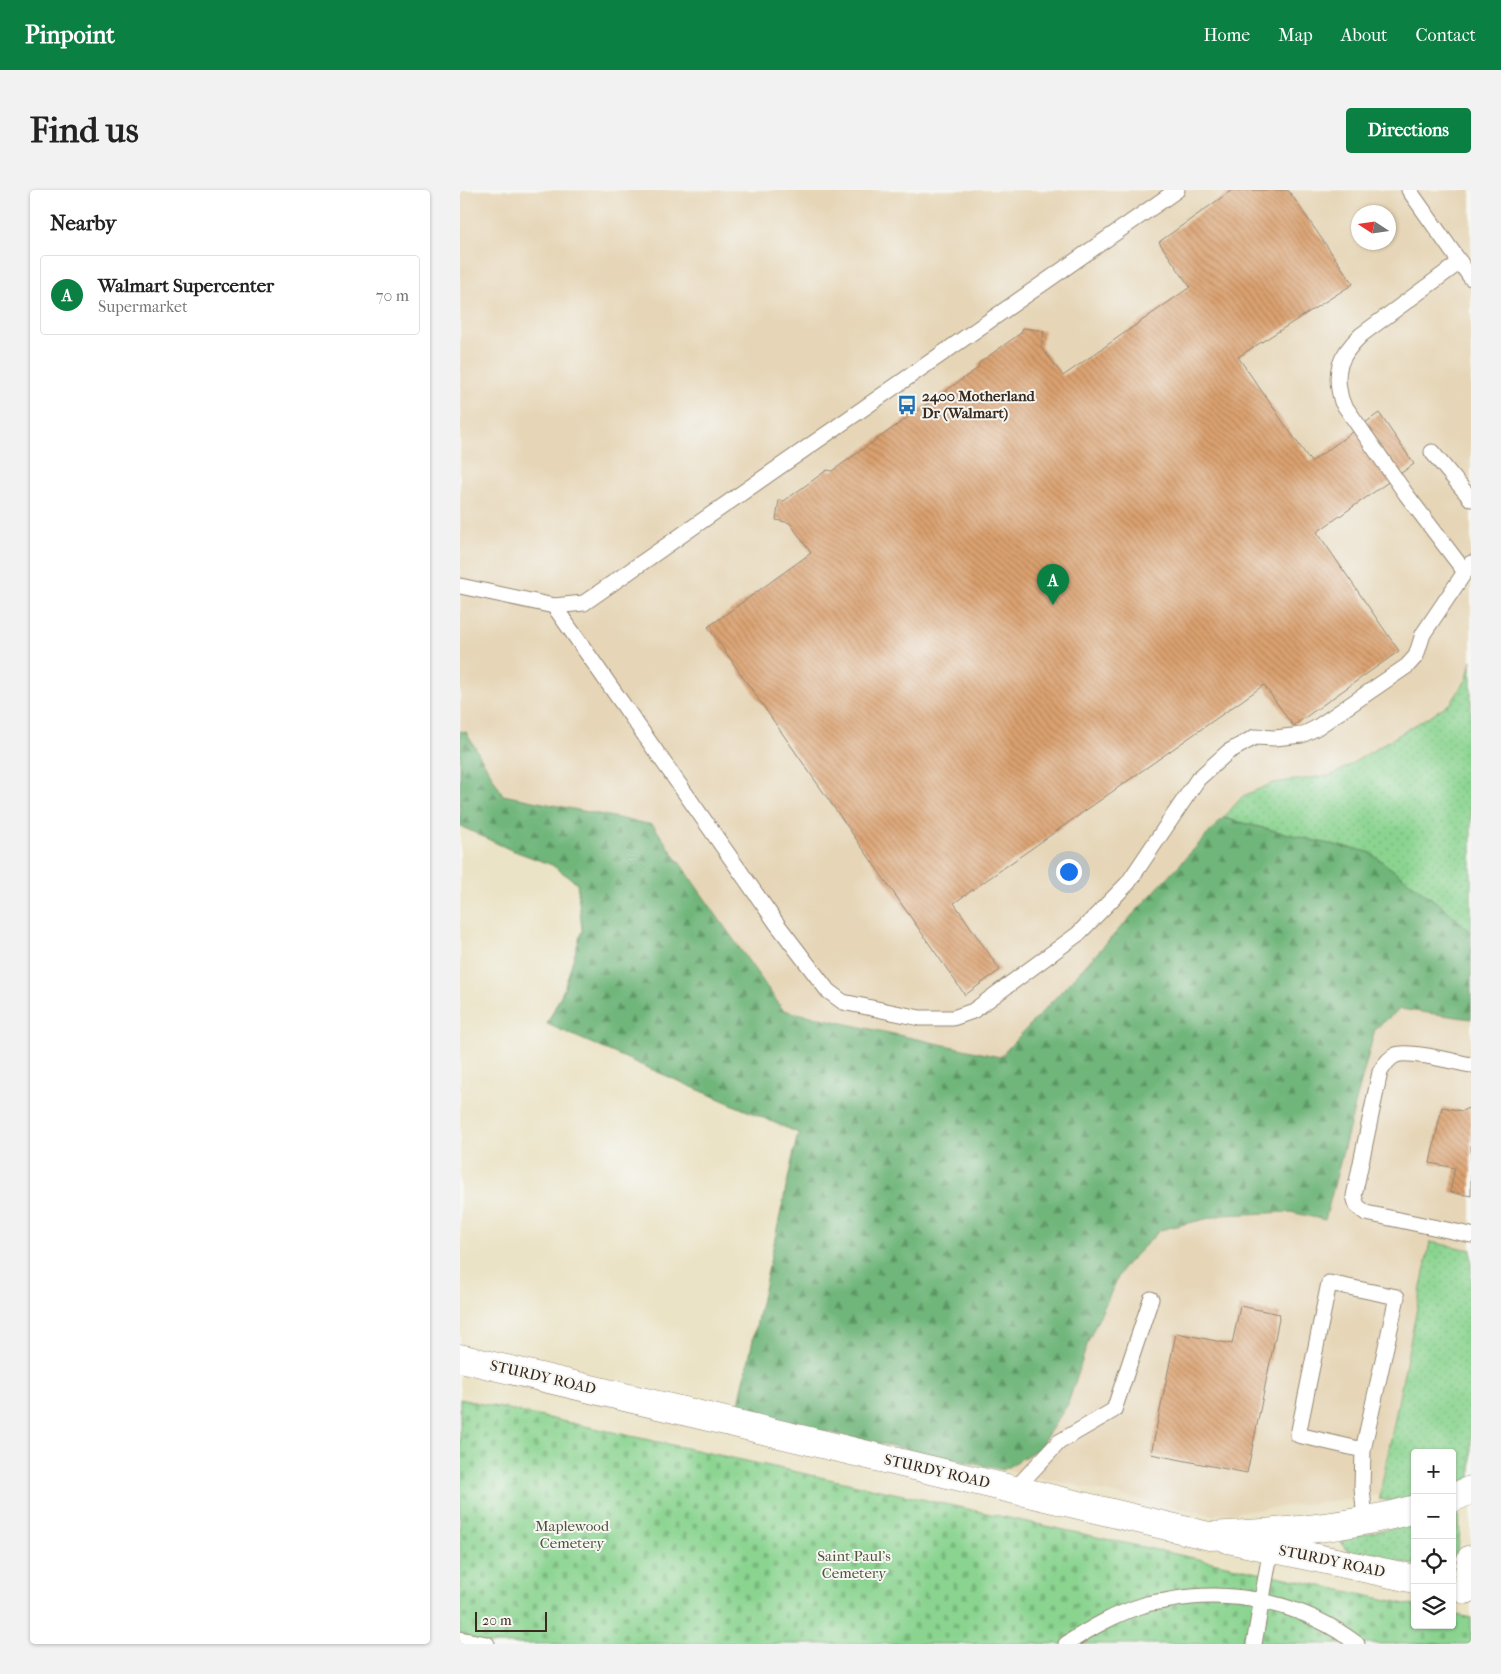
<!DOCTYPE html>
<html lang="en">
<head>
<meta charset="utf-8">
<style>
  body { margin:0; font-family:"IM FELL French Canon",serif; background:#f2f2f2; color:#222 }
  .controls { position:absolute; right:15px; bottom:15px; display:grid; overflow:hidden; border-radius:5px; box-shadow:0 1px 4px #0004 }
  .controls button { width:45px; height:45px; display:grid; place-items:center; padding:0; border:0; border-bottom:1px solid #e0e0e0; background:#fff; color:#222; font:25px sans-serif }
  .compass { position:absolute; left:891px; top:15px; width:45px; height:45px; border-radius:50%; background:#fff; box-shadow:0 1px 4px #0004; rotate:282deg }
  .scale { position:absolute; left:15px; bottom:12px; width:72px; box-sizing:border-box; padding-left:5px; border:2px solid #3b2a1e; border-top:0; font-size:14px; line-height:18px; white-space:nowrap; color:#3b2a1e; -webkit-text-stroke:4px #f6f6f2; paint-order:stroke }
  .you { position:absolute; left:608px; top:681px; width:18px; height:18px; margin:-12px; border:4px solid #fff; border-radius:50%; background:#1a73e8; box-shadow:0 0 0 8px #1a73e833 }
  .badge { display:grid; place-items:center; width:32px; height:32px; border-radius:50%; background:#0b8043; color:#fff; font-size:16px; font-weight:700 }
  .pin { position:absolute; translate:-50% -41px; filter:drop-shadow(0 1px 2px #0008) }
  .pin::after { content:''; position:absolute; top:26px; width:18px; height:15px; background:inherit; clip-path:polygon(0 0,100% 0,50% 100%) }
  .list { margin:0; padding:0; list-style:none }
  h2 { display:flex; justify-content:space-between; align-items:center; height:65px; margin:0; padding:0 20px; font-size:21px }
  h2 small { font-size:16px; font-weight:400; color:#767676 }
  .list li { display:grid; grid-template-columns:32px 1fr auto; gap:15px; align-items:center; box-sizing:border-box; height:80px; margin:0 10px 10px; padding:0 10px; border:1px solid #e0e0e0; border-radius:5px }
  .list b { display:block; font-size:19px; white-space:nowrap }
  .list p { margin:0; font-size:16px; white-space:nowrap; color:#767676 }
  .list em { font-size:16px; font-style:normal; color:#767676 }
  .icon { flex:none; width:28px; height:28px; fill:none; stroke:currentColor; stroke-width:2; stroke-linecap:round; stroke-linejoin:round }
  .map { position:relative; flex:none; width:1011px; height:1454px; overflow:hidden; border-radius:5px }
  header { display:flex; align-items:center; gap:30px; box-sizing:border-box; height:70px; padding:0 25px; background:#0b8043; color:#fff }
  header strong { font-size:24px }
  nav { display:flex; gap:28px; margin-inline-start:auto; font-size:18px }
  .intro { display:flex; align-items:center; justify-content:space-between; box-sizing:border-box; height:120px; padding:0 30px }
  h1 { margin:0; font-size:35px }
  .button { padding:12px 22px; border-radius:5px; background:#0b8043; color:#fff; font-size:18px; font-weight:700 }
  main { display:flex; gap:30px; padding:0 30px }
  aside { flex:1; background:#fff; border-radius:5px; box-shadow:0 1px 4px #0004 }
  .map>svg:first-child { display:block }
  .built { fill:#e6d6b7; fill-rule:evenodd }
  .grass { fill:url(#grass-dots); stroke:#627f57 }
  .forest { fill:url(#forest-firs); stroke:#55704c }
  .cemetery { fill:url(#cemetery-stones); stroke:#627f57 }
  .building { fill:url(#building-back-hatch) }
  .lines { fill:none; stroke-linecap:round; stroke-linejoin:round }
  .service-casing { stroke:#938672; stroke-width:17 }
  .minor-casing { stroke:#938672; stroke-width:29 }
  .tertiary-casing { stroke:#938672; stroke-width:29 }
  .service { stroke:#fff; stroke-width:15 }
  .minor { stroke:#fff; stroke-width:28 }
  .tertiary { stroke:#fff; stroke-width:28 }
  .labels { text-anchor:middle; stroke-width:4; stroke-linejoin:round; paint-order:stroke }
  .poi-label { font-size:15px; font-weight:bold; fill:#3b2a1e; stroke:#f6f6f2; text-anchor:start }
  .street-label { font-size:15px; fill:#3b2a1e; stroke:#f6f6f2 }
  .park-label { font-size:15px; fill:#4f543a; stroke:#f6f6f2 }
</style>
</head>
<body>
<header>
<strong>Pinpoint</strong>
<nav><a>Home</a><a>Map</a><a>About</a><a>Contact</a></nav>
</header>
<div class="intro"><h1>Find us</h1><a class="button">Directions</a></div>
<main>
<aside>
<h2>Nearby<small></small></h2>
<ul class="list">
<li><span class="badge">A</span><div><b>Walmart Supercenter</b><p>Supermarket</p></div><em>70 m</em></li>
</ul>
</aside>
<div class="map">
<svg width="1011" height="1454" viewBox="0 0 1011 1454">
  <defs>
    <pattern id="grass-dots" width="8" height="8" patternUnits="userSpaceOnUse" patternTransform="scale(1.25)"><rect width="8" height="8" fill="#8ad490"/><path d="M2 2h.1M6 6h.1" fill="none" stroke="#78b67c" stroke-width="1.8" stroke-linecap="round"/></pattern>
    <pattern id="forest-firs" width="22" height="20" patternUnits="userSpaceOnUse" patternTransform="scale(1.25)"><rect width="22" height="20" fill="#6fb67a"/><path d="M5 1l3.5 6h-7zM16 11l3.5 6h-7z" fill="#5c9463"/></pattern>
    <pattern id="cemetery-stones" width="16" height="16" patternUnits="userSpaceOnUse" patternTransform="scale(1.25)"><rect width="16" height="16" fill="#8ad490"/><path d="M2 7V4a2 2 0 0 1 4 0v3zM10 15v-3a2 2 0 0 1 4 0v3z" fill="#78b67c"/></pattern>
    <pattern id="building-back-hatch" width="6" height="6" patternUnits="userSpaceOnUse" patternTransform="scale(1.25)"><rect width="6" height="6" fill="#dba170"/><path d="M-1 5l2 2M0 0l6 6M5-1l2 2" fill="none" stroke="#b3835b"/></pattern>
  </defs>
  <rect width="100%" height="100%" fill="#f6f6f2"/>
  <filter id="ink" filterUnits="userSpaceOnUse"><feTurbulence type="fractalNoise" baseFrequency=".02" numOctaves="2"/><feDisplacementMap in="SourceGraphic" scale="10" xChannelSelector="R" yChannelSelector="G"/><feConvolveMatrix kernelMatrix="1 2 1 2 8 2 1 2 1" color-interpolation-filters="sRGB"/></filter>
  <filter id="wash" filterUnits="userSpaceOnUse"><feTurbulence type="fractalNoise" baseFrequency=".0096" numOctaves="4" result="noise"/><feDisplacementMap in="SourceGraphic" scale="20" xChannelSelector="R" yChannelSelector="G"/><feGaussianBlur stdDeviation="1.12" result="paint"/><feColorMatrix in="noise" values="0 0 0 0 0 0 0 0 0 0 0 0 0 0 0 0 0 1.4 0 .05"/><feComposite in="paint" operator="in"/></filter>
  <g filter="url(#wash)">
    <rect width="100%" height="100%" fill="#ebe3c6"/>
    <!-- built -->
    <g class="built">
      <path d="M 0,0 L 1011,0 L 1011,470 L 1007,489 L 991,513 L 873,585 L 813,593 L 783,606 L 540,867 L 323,820 L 193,635 L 43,605 L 6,542 L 0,541 ZM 898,22 L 928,22 L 928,52 L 898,52 Z"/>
      <polygon points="940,819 1011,829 1011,1287 992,1263 955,1263 955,1301 752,1325 543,1280 579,1258 608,1214 629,1149 662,1079 700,1040 762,1025 831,1022 865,1030 915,839"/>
    </g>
    <!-- grass -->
    <g class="grass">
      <polygon points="1011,470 1011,742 979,714 909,662 860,652 763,628 783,606 813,593 873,585 991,513 1007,489"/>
      <polygon points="970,1052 1011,1060 1011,1288 992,1295 992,1263 955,1263 955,1307 937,1312 919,1309"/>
      <path d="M 992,1324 L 999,1326 C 1000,1340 1001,1359 992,1371 Z"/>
      <polygon points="955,1333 955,1375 897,1364 885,1359 881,1351 895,1346"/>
    </g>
    <!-- forest -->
    <polygon class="forest" points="0,541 6,542 43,605 193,635 323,820 540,867 763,628 860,652 909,662 979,714 1011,742 1011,829 940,819 915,839 865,1030 831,1022 762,1025 700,1040 662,1079 629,1149 608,1214 579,1258 543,1280 277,1223 338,943 87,834 104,799 122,740 117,693 92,675 49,659 0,636"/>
    <!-- cemetery -->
    <polygon class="cemetery" points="0,1209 955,1416 955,1435 992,1435 992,1424 1011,1428 1011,1454 0,1454"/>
    <g id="blocks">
      <!-- building -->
      <g class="building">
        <polygon points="772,0 828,0 893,94 778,167 851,272 919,223 954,274 857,342 939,461 833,536 804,495 494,713 540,780 505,805 248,437 351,363 330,333 316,330 319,310 324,311 367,280 372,281 518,178 519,173 561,143 563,138 584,141 581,157 603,186 730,97 699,52"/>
        <polygon points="982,917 1002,921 1008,918 1011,924 1011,1006 990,1002 995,978 970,973"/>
        <polygon points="780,1116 820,1124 787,1283 691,1264 716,1143 772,1154"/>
      </g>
    </g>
  </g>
  <g filter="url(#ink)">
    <use href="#blocks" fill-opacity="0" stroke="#938672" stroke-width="1"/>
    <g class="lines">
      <defs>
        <g id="service">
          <polyline points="949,0 1011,88"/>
          <path d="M 1000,72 L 901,145 C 879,166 873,182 882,212 L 946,304 L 1005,382"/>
          <polyline points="972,262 1011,309"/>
          <path d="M 0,396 L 94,416 L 124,413 C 321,274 519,137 717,0"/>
          <polyline points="94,416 317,734 368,801 383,812 460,828 493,828 513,821 618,744 668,693 738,589 768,562 795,547 815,548 842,545 856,538 947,476 956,466 963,444 1011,373"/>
          <path d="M 1011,875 C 995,872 949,860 936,865 C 929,868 924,875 920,882 L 894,1006 L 897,1016 L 906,1023 L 1011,1045"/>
          <polyline points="903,1260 838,1245 869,1093 937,1107 903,1260 902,1298 905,1330"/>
          <polyline points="555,1299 599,1252 654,1220 691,1109"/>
          <polyline points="0,1449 27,1454"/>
          <path d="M 606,1454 C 631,1438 655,1424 684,1415 C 692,1412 702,1412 710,1410 C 775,1398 845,1414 897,1454"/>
          <polyline points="794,1454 811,1358"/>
        </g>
        <g id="minor">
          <polyline points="768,1349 955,1389"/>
          <polyline points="1006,1400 1011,1369"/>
        </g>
        <g id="tertiary">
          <path d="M 0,1168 L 749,1346 C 819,1343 888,1338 955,1319"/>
          <polyline points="992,1308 1011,1300"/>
        </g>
      </defs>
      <!-- service casing -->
      <use href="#service" class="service-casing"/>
      <!-- minor casing -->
      <use href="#minor" class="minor-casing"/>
      <!-- tertiary casing -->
      <use href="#tertiary" class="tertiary-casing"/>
      <!-- service -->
      <use href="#service" class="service"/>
      <!-- minor -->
      <use href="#minor" class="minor"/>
      <!-- tertiary -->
      <use href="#tertiary" class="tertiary"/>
    </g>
  </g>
  <!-- icons -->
  <defs>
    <symbol id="bus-bare" viewBox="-9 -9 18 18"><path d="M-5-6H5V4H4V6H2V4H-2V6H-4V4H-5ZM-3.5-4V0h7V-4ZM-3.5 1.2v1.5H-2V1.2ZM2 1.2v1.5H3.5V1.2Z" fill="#1f6fb2" stroke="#f6f6f2" stroke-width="2.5" paint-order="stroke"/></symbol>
  </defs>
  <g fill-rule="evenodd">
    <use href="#bus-bare" x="433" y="201" width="28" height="28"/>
  </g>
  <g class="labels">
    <!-- poi labels -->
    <g class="poi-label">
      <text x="462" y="211">2400 Motherland<tspan x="462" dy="17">Dr (Walmart)</tspan></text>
    </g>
    <!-- street labels -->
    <g class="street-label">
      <text transform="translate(83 1187) rotate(13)" y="5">STURDY ROAD</text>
      <text transform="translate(477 1281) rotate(13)" y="5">STURDY ROAD</text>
      <text transform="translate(872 1371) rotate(12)" y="5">STURDY ROAD</text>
    </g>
    <!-- park labels -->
    <g class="park-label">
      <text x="112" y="1341">Maplewood<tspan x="112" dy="17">Cemetery</tspan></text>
      <text x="394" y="1371">Saint Paul's<tspan x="394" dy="17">Cemetery</tspan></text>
    </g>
  </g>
</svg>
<div class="controls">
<button>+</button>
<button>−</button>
<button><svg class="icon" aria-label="locate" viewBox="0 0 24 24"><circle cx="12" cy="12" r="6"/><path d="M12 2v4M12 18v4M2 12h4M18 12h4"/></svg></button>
<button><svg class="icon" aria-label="layers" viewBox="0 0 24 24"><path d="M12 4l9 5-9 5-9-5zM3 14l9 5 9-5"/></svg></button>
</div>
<svg class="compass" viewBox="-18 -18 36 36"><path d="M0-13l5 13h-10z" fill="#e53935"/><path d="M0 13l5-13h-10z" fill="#767676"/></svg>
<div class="scale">20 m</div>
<div class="you"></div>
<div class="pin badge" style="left:593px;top:415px">A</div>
</div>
</main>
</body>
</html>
